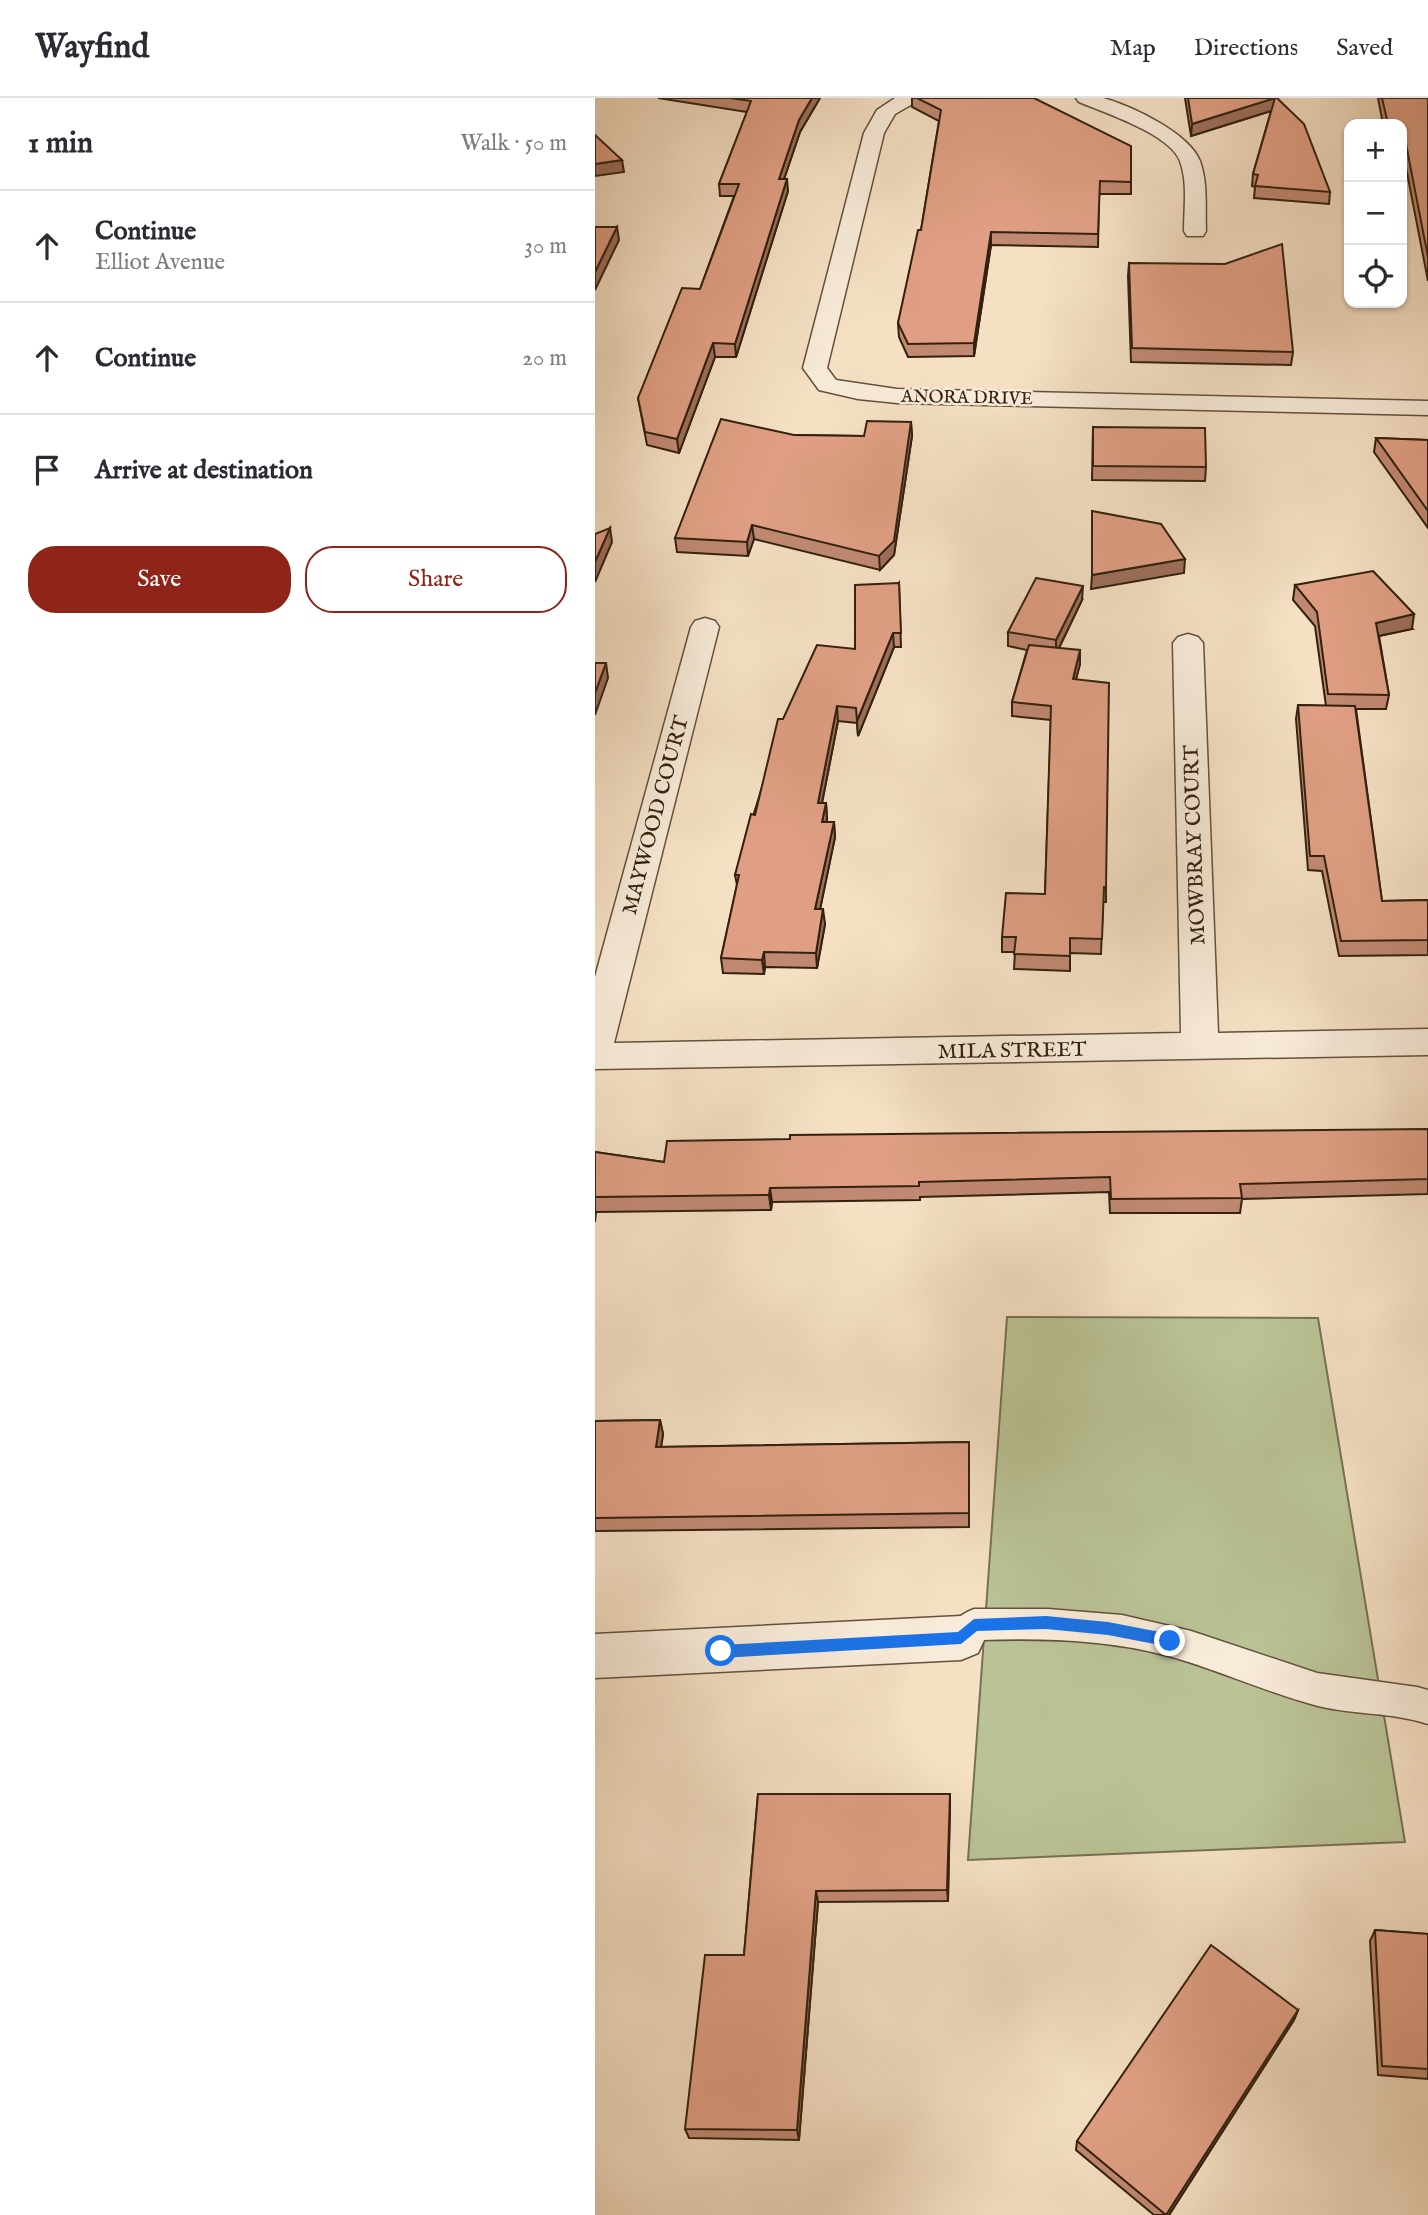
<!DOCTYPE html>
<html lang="en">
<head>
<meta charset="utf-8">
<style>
  body { margin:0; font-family:"IM FELL English",serif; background:#f2f2f3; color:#2b2b33 }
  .controls { position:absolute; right:21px; top:21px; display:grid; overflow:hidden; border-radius:14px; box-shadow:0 2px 5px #0004 }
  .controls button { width:63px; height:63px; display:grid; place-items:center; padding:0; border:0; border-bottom:2px solid #e1e1e2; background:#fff; color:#2b2b33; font:35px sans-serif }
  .stop { position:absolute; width:21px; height:21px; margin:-16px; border:5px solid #1a73e8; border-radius:50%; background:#fff }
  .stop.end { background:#1a73e8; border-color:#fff; box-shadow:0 2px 7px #0008 }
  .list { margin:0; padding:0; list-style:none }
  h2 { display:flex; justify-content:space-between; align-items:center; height:91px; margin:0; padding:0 28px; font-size:30px }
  h2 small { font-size:23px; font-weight:400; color:#7c7c81 }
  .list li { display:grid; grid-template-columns:46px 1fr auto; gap:21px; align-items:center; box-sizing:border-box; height:112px; padding:0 28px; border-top:2px solid #e1e1e2 }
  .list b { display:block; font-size:26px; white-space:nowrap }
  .list p { margin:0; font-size:23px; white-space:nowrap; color:#7c7c81 }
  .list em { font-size:23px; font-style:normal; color:#7c7c81 }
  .actions { display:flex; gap:14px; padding:21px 28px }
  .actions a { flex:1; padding:16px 0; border:2px solid #8f2418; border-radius:28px; text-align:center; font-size:24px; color:#8f2418 }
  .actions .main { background:#8f2418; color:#fff }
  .icon { flex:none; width:38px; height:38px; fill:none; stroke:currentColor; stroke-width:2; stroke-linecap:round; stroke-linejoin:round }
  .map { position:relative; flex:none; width:833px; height:2117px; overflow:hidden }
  header { display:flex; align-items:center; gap:42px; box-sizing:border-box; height:98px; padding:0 35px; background:#fff; border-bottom:2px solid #e1e1e2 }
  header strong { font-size:33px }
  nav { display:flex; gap:38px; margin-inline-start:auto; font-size:24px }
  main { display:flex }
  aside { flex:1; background:#fff }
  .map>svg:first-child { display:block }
  .green { fill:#bac396; stroke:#767252; stroke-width:2 }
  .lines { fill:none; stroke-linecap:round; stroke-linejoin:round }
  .lane-casing { stroke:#63513c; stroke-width:3 }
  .street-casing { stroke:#63513c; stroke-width:3 }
  .lane { fill:#f8ebd9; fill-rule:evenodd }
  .street { fill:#f8ebd9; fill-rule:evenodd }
  .wall { fill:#c18972; stroke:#32210f; stroke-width:2 }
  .shaded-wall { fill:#9d6f5c; stroke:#32210f; stroke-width:2 }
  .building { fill:#e09f84; stroke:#32210f; stroke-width:2 }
  .route { fill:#1a73e8 }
  .labels { text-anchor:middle; stroke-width:5; stroke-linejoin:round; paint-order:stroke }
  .far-street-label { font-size:18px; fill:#32210f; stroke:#f8ebd9 }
  .street-label { font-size:21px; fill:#32210f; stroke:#f8ebd9 }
</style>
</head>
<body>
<header>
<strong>Wayfind</strong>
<nav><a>Map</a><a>Directions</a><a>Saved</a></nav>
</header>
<main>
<aside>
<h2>1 min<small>Walk · 50 m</small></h2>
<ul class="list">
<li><svg class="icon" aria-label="ahead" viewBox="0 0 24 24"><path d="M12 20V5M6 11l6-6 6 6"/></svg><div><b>Continue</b><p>Elliot Avenue</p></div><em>30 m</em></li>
<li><svg class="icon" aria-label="ahead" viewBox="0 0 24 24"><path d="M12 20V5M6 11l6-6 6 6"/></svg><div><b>Continue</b></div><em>20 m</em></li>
<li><svg class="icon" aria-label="arrive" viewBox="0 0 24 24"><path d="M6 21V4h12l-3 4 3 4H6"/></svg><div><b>Arrive at destination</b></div></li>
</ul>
<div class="actions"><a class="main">Save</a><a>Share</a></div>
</aside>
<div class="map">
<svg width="833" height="2117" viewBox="0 0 833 2117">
  <rect width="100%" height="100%" fill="#f5e0c4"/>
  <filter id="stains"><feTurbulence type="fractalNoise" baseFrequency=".00286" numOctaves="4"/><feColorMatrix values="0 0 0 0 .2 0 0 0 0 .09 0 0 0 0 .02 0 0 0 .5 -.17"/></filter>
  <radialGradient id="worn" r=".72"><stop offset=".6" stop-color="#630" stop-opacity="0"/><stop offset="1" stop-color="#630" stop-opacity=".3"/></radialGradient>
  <!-- green -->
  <polygon class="green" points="412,1219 723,1220 810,1744 373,1762"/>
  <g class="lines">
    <defs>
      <path id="lane" d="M 379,1511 L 453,1511 L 527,1517 L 596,1533 L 722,1575 L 822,1589 L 833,1592 L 833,1626 C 797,1614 759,1617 723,1608 C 673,1595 626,1573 577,1559 C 515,1542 451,1540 387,1542 L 378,1551 L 366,1556 L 354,1551 L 349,1540 C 355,1525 364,1517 379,1511 Z"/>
      <g id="street">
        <polygon points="300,0 328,0 300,16 289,35 232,270 241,282 302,291 833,303 833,317 302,305 263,301 224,292 208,270 269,35 282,12"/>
        <path d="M 481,0 C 490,0 500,0 508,0 C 537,8 594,35 605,63 C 613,85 610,110 611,133 L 608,138 L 592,138 L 589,133 C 589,110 593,85 585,63 C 575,36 510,15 484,4 Z"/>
        <polygon points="110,520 120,523 124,529 19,945 586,935 578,545 583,539 593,536 603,539 608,545 623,935 833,931 833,957 0,971 0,879 96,529 100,523"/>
        <polygon points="366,1518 383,1525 390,1540 383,1555 366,1562 0,1580 0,1536"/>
      </g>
    </defs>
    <!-- lane casing -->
    <use href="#lane" class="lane-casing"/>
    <!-- street casing -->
    <use href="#street" class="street-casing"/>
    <!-- lane -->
    <use href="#lane" class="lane"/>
    <!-- street -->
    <use href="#street" class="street"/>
  </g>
  <!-- wall -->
  <g class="wall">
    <polygon points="63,0 225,0 205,34 189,81 193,93 141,259 120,259 84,355 52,347 43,300 105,191 139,98 125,98 124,86 152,14"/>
    <polygon points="317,0 439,0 536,84 536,96 504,96 503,149 396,147 379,258 313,259 304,239 303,225 326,132 344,23 317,9"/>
    <polygon points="590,0 682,0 735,94 734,106 659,100 660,89 657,88 658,76 676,13 596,38"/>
    <polygon points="783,0 833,0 833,183 808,54 807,54 807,26 788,26"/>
    <polygon points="534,165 698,254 696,267 536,264 533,178"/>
    <polygon points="316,324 317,338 299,457 285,472 159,441 153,458 82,454 80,440 199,337 269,338"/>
    <polygon points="498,329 611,369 610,383 497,382"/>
    <polygon points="781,340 833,342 833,430 779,354"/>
    <polygon points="304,485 306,549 299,549 263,638 262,625 243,623 227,705 231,705 232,720 232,724 239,724 240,739 225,811 230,826 222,870 170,869 169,876 128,875 126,860 142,787 140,777 188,621 260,551"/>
    <polygon points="700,487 817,531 784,538 794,597 791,611 761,611 787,803 833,802 833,857 744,858 727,773 713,772 701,621 703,607 731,608 720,528 698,502"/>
    <polygon points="487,502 464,550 485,566 481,581 511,789 511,804 508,804 506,856 475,855 475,873 419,871 420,854 407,854 407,839 450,796 456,622 417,618 417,604 432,552 413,548 413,534"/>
    <polygon points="833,1031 833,1096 647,1101 645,1115 515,1115 514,1094 325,1099 325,1102 177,1104 176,1112 1,1114 0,1124 0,1054 69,1064"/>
    <polygon points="65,1322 68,1336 66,1349 374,1344 374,1429 0,1433 0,1323"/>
    <polygon points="163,1696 355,1696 353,1803 223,1804 204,2042 94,2040 90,2031 149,1857"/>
    <polygon points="780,1832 833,1836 833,1981 783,1977 775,1843"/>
    <polygon points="703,1912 699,1922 574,2117 559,2117 481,2052 482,2043"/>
  </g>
  <!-- shaded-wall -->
  <g class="shaded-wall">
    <polygon points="217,0 225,0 205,34 185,93 184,81 204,22"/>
    <polygon points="680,0 679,12 596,38 597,26"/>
    <polygon points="27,62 29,74 0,78 0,66"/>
    <polygon points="192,81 193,93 141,259 140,246"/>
    <polygon points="22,129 24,142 0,192 0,174"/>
    <polygon points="396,134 396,147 379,258 379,245"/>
    <polygon points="118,245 120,259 84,355 82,341"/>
    <polygon points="316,324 317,338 299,457 285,472 284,458"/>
    <polygon points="157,427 159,441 153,458 152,444"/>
    <polygon points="15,430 17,444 0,484 0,464"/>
    <polygon points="590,461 589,475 496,491 497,477"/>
    <polygon points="488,488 487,502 461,556 461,542"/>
    <polygon points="819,516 817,531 779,539 781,525"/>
    <polygon points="298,535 299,549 263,638 262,623"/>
    <polygon points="485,552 485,566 477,596 478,581"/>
    <polygon points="11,565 13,580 0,617 0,595"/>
    <polygon points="242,608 243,623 224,720 223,705"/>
    <polygon points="231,705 232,720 228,738 227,724"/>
    <polygon points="239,724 240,739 222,826 220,811"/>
    <polygon points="228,811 230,826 222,870 221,855"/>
    <polygon points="169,854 170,869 169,876 167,862"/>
    <polygon points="175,1090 177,1104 176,1112 174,1097"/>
    <polygon points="65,1322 68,1336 64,1363 61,1349"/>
    <polygon points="355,1696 355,1708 353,1803 352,1792"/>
    <polygon points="221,1793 223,1804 204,2042 202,2032"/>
    <polygon points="703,1912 699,1922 574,2117 571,2117"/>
  </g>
  <!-- building -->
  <g class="building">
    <polygon points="135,0 217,0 204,22 184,81 192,81 140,246 118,245 82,341 50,334 43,300 87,190 105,191 144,86 124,86 156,3"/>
    <polygon points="322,0 439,0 536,48 536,84 505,83 503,136 396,134 379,245 313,246 303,225 323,132 326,132 346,12"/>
    <polygon points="593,0 680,0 597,26"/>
    <polygon points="680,0 682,0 709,26 735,94 660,88 663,77 658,76"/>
    <polygon points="787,0 833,0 833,159 810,41 807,41 807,26 793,26"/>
    <polygon points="0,37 27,62 0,66"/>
    <polygon points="0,129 22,129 0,174"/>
    <polygon points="687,146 698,254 537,250 534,165 630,166"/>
    <polygon points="126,321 199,337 269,338 272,323 316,324 299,443 284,458 157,427 152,444 80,440"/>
    <polygon points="498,329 610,330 611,369 498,368"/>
    <polygon points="781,340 833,342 833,413"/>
    <polygon points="497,413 566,426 590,461 497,477"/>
    <polygon points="15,430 0,464 0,436"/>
    <polygon points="778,473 819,516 781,525 794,597 733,596 722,514 700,487"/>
    <polygon points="441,480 488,488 461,542 413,534"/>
    <polygon points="304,485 306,535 298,535 262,623 261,610 242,608 223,705 231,705 227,724 239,724 220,811 228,811 221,855 169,854 167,862 126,860 144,777 140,777 156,716 160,717 183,621 188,621 222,547 260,551 260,487"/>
    <polygon points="434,547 485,552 478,581 514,585 511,789 509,789 507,841 475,840 475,858 419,856 421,839 407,839 411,795 450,796 456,608 417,604"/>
    <polygon points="0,565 11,565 0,595"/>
    <polygon points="703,607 760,608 787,803 833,802 833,842 746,843 729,758 715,758"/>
    <polygon points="833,1031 833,1081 645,1086 647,1100 516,1101 515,1079 324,1084 324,1088 175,1090 174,1097 0,1099 0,1054 69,1064 72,1043 195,1041 195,1037"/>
    <polygon points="65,1322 61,1349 374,1344 374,1415 0,1420 0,1323"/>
    <polygon points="163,1696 355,1696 352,1792 221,1793 202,2032 90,2031 110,1857 149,1857"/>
    <polygon points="780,1832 833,1836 833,1971 787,1968"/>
    <polygon points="616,1847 703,1912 571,2117 482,2043"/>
  </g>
  <!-- route -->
  <polygon class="route" points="451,1518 513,1524 575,1536 582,1543 575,1549 513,1537 451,1531 382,1533 366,1546 126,1560 119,1553 126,1547 363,1534 379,1521"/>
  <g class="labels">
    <!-- far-street labels -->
    <g class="far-street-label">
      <text transform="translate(372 299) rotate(1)" y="6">ANORA DRIVE</text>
    </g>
    <!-- street labels -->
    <g class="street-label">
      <text transform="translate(60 717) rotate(-75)" y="7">MAYWOOD COURT</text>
      <text transform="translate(599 747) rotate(-92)" y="7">MOWBRAY COURT</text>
      <text transform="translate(417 952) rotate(-1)" y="7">MILA STREET</text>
    </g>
  </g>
  <rect width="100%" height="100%" filter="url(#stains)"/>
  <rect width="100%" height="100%" fill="url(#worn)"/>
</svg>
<div class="controls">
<button>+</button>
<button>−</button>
<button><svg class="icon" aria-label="locate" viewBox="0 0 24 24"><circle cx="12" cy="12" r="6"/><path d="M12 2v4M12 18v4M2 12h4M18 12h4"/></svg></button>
</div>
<div class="stop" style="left:126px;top:1553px"></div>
<div class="stop end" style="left:575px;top:1543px"></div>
</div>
</main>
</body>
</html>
